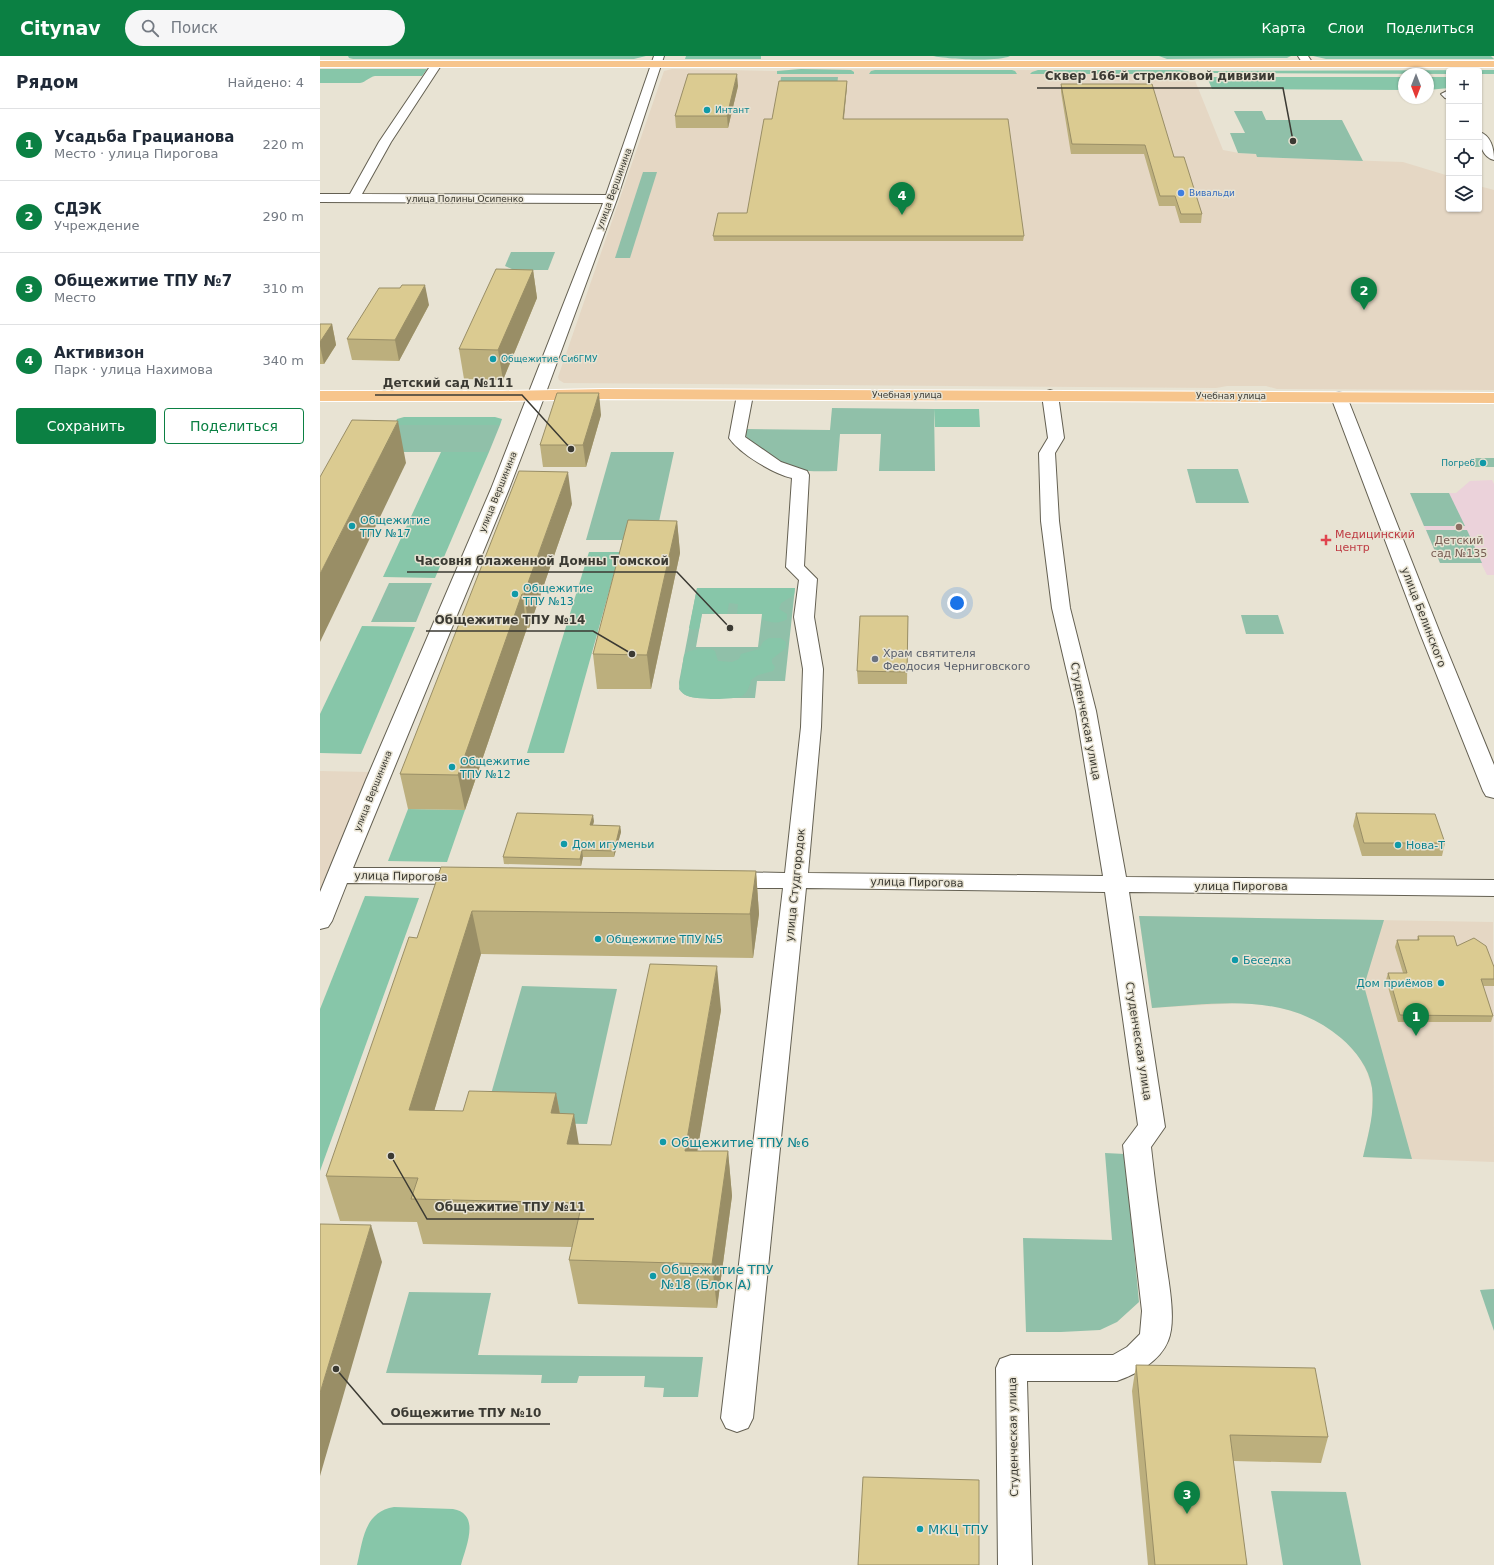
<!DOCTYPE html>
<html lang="ru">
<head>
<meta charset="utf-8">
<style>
  body { margin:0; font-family:"DejaVu Sans",sans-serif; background:#f6f6f7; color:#1f2937 }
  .controls { position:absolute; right:12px; top:12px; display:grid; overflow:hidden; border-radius:4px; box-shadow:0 1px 3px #0004 }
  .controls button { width:36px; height:36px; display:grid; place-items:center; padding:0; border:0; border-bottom:1px solid #e0e1e3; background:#fff; color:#1f2937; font:20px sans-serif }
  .compass { position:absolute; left:1078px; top:12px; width:36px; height:36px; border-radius:50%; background:#fff; box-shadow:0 1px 3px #0004; rotate:180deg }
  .you { position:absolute; left:637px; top:547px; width:14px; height:14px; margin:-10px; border:3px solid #fff; border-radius:50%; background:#1a73e8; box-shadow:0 0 0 6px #1a73e833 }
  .badge { display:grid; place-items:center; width:26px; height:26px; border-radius:50%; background:#0b8043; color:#fff; font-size:13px; font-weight:700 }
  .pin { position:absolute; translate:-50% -33px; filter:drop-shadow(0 1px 2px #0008) }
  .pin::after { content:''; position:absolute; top:21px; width:14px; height:12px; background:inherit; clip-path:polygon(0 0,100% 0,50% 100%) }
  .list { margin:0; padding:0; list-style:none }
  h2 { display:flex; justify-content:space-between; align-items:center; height:52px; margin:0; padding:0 16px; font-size:17px }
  h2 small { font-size:13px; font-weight:400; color:#747a83 }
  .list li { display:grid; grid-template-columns:26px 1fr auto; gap:12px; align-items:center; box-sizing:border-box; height:72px; padding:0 16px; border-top:1px solid #e0e1e3 }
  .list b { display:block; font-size:15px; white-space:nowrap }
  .list p { margin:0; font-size:13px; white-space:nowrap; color:#747a83 }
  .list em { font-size:13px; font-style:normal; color:#747a83 }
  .actions { display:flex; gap:8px; padding:12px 16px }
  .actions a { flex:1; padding:9px 0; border:1px solid #0b8043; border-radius:4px; text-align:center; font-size:14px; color:#0b8043 }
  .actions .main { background:#0b8043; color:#fff }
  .icon { flex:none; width:22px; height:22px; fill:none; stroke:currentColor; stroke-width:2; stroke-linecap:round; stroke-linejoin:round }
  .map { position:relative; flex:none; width:1174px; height:1509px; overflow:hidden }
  header { display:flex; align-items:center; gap:24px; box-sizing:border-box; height:56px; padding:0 20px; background:#0b8043; color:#fff }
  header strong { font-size:19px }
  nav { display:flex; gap:22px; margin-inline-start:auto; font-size:14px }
  .search { width:280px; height:36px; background:#f6f6f7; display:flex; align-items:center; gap:10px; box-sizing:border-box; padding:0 14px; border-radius:22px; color:#747a83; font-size:15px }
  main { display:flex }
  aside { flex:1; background:#fff }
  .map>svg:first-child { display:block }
  .commercial { fill:#e5d7c4 }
  .education { fill:#ebd2da }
  .green { fill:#90c0a9; fill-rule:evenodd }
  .forest { fill:#87c6a9 }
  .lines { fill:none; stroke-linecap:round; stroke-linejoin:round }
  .minor-casing { stroke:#646052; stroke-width:2 }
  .major-casing { stroke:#fff; stroke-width:2 }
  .minor { fill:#fff; fill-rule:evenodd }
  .major { fill:#f7c58c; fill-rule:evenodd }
  .wall { fill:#bcaf7d }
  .shaded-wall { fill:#998e66 }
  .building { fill:#dbcb91; stroke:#998e66 }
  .culture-dot { fill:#0f9aa8; stroke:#e8e3d3; stroke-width:1.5 }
  .shop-dot { fill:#3f7fe0; stroke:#e8e3d3; stroke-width:1.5 }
  .education-dot { fill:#8d6e63; stroke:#e8e3d3; stroke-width:1.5 }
  .health-dot { fill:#e0444e; stroke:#e8e3d3; stroke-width:1.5 }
  .worship-dot { fill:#6b7280; stroke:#e8e3d3; stroke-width:1.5 }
  .labels { text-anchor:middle; stroke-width:3; stroke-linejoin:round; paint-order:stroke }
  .far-culture-label { font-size:9px; fill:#0d838f; stroke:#e8e3d3; text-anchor:start }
  .far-street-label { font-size:9px; fill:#3b3a33; stroke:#e8e3d3 }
  .far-shop-label { font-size:9px; fill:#366cbe; stroke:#e8e3d3; text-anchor:start }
  .culture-label { font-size:11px; fill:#0d838f; stroke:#e8e3d3; text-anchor:start }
  .health-label { font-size:11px; fill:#be3a42; stroke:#e8e3d3; text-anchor:start }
  .education-label { font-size:11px; fill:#785e54; stroke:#e8e3d3 }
  .street-label { font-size:11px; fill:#3b3a33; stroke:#e8e3d3 }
  .worship-label { font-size:11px; fill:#5b616d; stroke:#e8e3d3; text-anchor:start }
  .near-culture-label { font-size:13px; fill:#0d838f; stroke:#e8e3d3; text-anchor:start }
  .leader { fill:none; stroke:#3b3a33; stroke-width:1.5 }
  .callout-dot { fill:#3b3a33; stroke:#e8e3d3; stroke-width:1.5 }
  .callout-label { font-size:12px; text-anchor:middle; font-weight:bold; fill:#3b3a33; stroke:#e8e3d3; stroke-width:3; stroke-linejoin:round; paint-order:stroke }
</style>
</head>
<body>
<header>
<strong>Citynav</strong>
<div class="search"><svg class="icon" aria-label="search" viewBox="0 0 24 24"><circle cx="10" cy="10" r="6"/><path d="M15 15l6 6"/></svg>Поиск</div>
<nav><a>Карта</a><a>Слои</a><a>Поделиться</a></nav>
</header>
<main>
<aside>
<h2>Рядом<small>Найдено: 4</small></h2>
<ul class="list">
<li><span class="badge">1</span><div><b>Усадьба Грацианова</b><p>Место · улица Пирогова</p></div><em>220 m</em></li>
<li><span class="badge">2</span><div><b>СДЭК</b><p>Учреждение</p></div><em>290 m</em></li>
<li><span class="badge">3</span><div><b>Общежитие ТПУ №7</b><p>Место</p></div><em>310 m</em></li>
<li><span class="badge">4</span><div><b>Активизон</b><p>Парк · улица Нахимова</p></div><em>340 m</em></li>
</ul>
<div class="actions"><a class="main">Сохранить</a><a>Поделиться</a></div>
</aside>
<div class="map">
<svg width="1174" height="1509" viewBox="0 0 1174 1509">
  <rect width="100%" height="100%" fill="#e8e3d3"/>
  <!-- commercial -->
  <g class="commercial">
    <polygon points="352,13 457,15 481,13 865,15 872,17 903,94 919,97 936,98 938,101 1083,106 1129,120 1129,153 1159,153 1159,130 1174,134 1174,334 957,333 946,330 907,330 896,332 244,327 239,324 238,321 344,15"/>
    <polygon points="0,715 50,716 0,834"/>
    <polygon points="819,860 1173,866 1174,1106 1043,1101 1052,1062 1052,1032 1047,1016 1039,1001 1026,986 1010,973 991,961 955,950 920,947 832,952"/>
  </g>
  <!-- education -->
  <polygon class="education" points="1172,424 1174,428 1174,519 1167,519 1161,507 1120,507 1090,437 1136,437 1150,425"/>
  <!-- green -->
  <g class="green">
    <polygon points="461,21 518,21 517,30 460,29"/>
    <polygon points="914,55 942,55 946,64 1022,64 1043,105 937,101 936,98 918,97 910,77 925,77"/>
    <polygon points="323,116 337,116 310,202 295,202"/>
    <polygon points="191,196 235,196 228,214 194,214 185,210"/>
    <path d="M 512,352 L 614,353 L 615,415 L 559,415 L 561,378 L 520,378 L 517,415 C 505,415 492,416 480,414 C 466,412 435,393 427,382 C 425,379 426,376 426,373 L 510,374 Z"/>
    <polygon points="74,369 180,369 169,396 61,396"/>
    <polygon points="291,396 354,396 335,484 266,484"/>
    <polygon points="1151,402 1174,402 1174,411 1155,411"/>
    <polygon points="867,413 918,413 929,447 876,447"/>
    <polygon points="1090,437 1129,437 1145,470 1104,470"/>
    <polygon points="1106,474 1147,474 1162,507 1120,507"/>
    <polygon points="69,527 112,527 96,566 51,566"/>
    <path d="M 377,532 L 475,532 L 465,625 L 437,625 L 435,642 L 378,642 C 367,641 359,638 359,626 ZM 382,558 L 442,558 L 438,591 L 376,591 Z"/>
    <polygon points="921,559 958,559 964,578 926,578"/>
    <path d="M 819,860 L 1064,864 L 1044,930 L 1092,1103 L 1043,1101 C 1048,1079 1055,1056 1052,1032 C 1049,1012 1036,995 1021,982 C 965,935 898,948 832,952 Z"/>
    <polygon points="202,930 297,933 267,1068 163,1066"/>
    <polygon points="785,1097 805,1098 819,1246 797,1266 780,1274 741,1276 706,1276 703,1182 792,1184"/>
    <polygon points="1174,1233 1174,1275 1160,1234"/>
    <polygon points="89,1236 171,1237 158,1299 383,1301 378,1341 343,1341 344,1332 324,1331 325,1320 259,1320 257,1327 221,1327 222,1319 66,1317"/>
    <polygon points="951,1435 1026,1436 1041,1509 963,1509"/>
  </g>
  <!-- forest -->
  <g class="forest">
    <polygon points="28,0 326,0 314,3 33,3 29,2"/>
    <polygon points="366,0 441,0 441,3 365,3"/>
    <path d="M 613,0 L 690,0 C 679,6 626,3 613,0 Z"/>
    <polygon points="839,0 971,0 967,2 961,2 847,3"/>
    <polygon points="993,0 1171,0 1174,3 1006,3"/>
    <path d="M 0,13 L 107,13 L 102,20 L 55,20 C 49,21 46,26 40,27 L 0,27 Z"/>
    <polygon points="481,13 531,14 534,16 534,18 457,18 457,15"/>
    <polygon points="555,14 692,14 695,15 697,18 549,18 551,15"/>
    <polygon points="718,14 860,14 870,16 872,18 710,18 712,16"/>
    <polygon points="1174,14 1174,18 1159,18 1159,15 1129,15 1129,18 886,17 894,15"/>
    <polygon points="887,21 1084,21 1084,34 892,33"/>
    <polygon points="1108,21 1129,21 1129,32 1108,34"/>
    <polygon points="614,353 659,353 660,371 615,371"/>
    <polygon points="84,361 175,361 182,363 180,369 74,369 77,363"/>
    <polygon points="121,396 169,396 115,522 63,521"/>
    <polygon points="269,496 300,496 244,697 207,697"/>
    <path d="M 377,532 L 475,532 L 474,539 L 461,547 L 459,553 L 467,558 L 467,563 C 460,568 450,567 442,563 L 442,558 L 417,558 L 418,548 L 409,547 L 407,558 L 382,557 L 379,573 L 372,574 L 369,572 Z"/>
    <polygon points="42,570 95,571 41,698 0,697 0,658"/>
    <path d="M 449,582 L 461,582 L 466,586 L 466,592 L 452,603 L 452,607 L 455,611 L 453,615 L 438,619 L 431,624 C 430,630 427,637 422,640 C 414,644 377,644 368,640 C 364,639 361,636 359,633 L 364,599 L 369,595 L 379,593 L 391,593 L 395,595 L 398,605 L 412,606 L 419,603 L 421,598 L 439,593 L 443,586 Z"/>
    <polygon points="88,753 145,754 127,806 68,805"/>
    <polygon points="45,840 99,842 0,1115 0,953"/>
    <path d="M 74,1451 L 133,1453 C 161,1458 146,1490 141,1509 L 37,1509 C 43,1484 44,1456 74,1451 Z"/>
  </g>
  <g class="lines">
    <defs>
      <g id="minor">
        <polygon points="334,0 344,0 297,143 225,339 189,433 33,812 148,812 156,815 159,820 156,825 148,828 27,827 12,865 8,871 0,873 0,836 46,724 171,433 283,147 0,146 0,138 30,138 59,86 113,6 117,5 122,8 71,86 42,138 286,139"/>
        <polygon points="978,0 988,0 994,9 993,11 985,11"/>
        <polygon points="1127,35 1129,35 1129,43 1125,42 1121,38"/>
        <path d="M 1159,76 C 1171,79 1174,93 1174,104 C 1162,101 1159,87 1159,76 Z"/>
        <path d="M 425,334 L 431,336 L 433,339 L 425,381 L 461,406 L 487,415 L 489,419 L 484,510 L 497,523 L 494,561 L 503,613 L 501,671 L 488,817 L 783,820 L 756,655 L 732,552 L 721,465 L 719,397 L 728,382 L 722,339 L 724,336 L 730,334 L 736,336 L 738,339 L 744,382 L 735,397 L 739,465 L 750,552 L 776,655 L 806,821 L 1174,824 L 1174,840 L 809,836 L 845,1071 L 831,1091 C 835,1128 840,1164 845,1200 C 848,1223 857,1264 848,1285 C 840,1305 817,1318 797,1325 L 707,1325 L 712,1509 L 678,1509 L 676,1312 L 680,1303 L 691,1299 L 793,1299 L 807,1291 L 820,1278 L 822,1255 L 803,1089 L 818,1069 L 785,836 L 486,832 L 433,1362 L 428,1372 L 417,1376 L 406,1372 L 401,1362 L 463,832 L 407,832 L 399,829 L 395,824 L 399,819 L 407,816 L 465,817 L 481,671 L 483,613 L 474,561 L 479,524 L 466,511 L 472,422 C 454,418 420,398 409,382 L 417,339 L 419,336 Z"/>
        <polygon points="1019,336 1025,338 1027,341 1120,577 1174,709 1174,742 1166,740 1163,735 1100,577 1011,341 1013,338"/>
      </g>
      <g id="major">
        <rect x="0" y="5" width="1174" height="6"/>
        <polygon points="283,333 1174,337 1174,347 283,343 182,345 0,345 0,335 182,335"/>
      </g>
    </defs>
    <!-- minor casing -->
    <use href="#minor" class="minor-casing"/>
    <!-- major casing -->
    <use href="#major" class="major-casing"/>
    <!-- minor -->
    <use href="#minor" class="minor"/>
    <!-- major -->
    <use href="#major" class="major"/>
  </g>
  <!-- wall -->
  <g class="wall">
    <polygon points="527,25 527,30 524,63 704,180 703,185 394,185 393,180 427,157 452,63"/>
    <polygon points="741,28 854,101 882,158 881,167 860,167 855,150 839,150 824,98 751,98 741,36"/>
    <polygon points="418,30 408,72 356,72 355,60"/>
    <polygon points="213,214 217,242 183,324 144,323 139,293"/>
    <polygon points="109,249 79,305 32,304 27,283"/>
    <polygon points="0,268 12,268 16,289 4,308 0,308"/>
    <polygon points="281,359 266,411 223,411 220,389"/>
    <polygon points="252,448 209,572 207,572 145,754 88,753 80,718"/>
    <polygon points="357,465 360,497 331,633 277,633 273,598"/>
    <polygon points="588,560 587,628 538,628 537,615"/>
    <polygon points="1036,757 1125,787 1122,800 1042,800 1033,770"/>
    <polygon points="274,765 273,769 300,770 301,776 294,801 263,801 261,810 184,808 183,801"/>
    <polygon points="121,811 436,815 439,858 433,902 161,898 114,1055 143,1055 236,1037 240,1057 259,1088 291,1089 401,954 377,1095 408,1095 412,1140 397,1252 258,1248 249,1204 252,1191 103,1188 97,1166 20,1165 6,1120 97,882"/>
    <polygon points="1098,880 1137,890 1174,911 1174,930 1163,930 1173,960 1171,966 1078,966 1066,924 1068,917 1083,917 1075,891 1077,884 1097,884"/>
    <polygon points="816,1309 1008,1381 1001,1407 913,1405 927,1509 828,1509 812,1335"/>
  </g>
  <!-- shaded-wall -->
  <g class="shaded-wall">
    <polygon points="417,18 418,30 408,72 407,60"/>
    <polygon points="527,25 527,30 523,68 523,63"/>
    <polygon points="213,214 217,242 183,324 178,294"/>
    <polygon points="105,229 109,249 79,305 75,284"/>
    <polygon points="12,268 16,289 4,308 0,290 0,286"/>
    <polygon points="279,337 281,359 266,411 263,389"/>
    <polygon points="78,365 86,407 0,586 0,518"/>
    <polygon points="248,416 252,448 209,572 204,538"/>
    <polygon points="357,465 360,497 331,633 327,599"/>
    <polygon points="202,538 207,572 145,754 138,719"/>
    <polygon points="273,759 274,765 271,776 270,769"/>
    <polygon points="300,770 301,776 294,801 294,795"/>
    <polygon points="262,794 263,801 261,810 260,803"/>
    <polygon points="436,815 439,858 433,902 430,858"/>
    <polygon points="152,855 161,898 101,1099 89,1054"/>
    <polygon points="397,910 401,954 370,1139 365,1095"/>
    <polygon points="236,1037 244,1081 231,1057"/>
    <polygon points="254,1058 261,1102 247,1088"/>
    <polygon points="408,1095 412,1140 397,1252 392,1208"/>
    <polygon points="51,1169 62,1206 0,1420 0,1337"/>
  </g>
  <!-- building -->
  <g class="building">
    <polygon points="368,18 417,18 407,60 355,60"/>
    <polygon points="459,25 527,25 523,63 688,63 704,180 393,180 398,157 427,157 444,63 452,63"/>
    <polygon points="741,28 832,28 854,101 864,101 882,158 861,158 855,140 840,140 825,89 752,88"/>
    <polygon points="176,213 213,214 178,294 139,293"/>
    <polygon points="82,229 105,229 75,284 27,283 59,232 80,232"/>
    <polygon points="0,268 12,268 0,286"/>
    <polygon points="237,337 279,337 263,389 220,389"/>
    <polygon points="32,364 78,365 0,518 0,421"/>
    <polygon points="199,415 248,416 204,538 202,538 138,719 80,718"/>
    <polygon points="308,464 357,465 327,599 273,598"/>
    <polygon points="540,560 588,560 587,616 537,615"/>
    <polygon points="197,757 273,759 270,769 300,770 294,795 262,794 260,803 183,801"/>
    <polygon points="1036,757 1115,758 1125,787 1044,787"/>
    <polygon points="121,811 436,815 430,858 152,855 89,1054 143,1055 149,1035 236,1037 231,1057 254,1058 247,1088 291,1089 330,908 397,910 365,1095 408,1095 392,1208 249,1204 262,1147 91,1143 98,1122 6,1120 89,881 97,882"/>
    <polygon points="1098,880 1134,880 1137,890 1154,882 1166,890 1174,911 1174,923 1161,923 1173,960 1080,959 1068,917 1087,917 1077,884 1099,884"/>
    <polygon points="0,1168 51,1169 0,1337"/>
    <polygon points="816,1309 995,1312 1008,1381 910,1379 927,1509 835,1509"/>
    <polygon points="543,1421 659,1424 659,1509 538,1509"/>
  </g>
  <!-- markers -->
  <g class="culture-dot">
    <circle cx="387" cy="54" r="4"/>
    <circle cx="173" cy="303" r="4"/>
    <circle cx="1163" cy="407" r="4"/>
    <circle cx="32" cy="470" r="4"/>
    <circle cx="195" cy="538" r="4"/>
    <circle cx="132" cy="711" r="4"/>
    <circle cx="244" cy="788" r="4"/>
    <circle cx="1078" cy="789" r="4"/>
    <circle cx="278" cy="883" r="4"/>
    <circle cx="915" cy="904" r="4"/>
    <circle cx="1121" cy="927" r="4"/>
    <circle cx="343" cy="1086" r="4"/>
    <circle cx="333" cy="1220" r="4"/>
    <circle cx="600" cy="1473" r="4"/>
  </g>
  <circle class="shop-dot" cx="861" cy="137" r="4"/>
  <circle class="education-dot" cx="1139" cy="471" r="4"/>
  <path class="health-dot" d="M1004 478h4v4h4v4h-4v4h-4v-4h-4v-4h4z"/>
  <circle class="worship-dot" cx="555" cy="603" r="4"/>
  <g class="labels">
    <!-- far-culture labels -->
    <g class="far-culture-label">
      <text x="395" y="57">Интант</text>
      <text x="181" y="306">Общежитие СибГМУ</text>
      <text x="1155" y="410" text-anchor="end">Погреб</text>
    </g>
    <!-- far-street labels -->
    <g class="far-street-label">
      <text transform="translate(294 133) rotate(-70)" y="3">улица Вершинина</text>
      <text x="145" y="146">улица Полины Осипенко</text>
      <text x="587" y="342">Учебная улица</text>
      <text x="911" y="343">Учебная улица</text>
      <text transform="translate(178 436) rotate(-68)" y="3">улица Вершинина</text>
      <text transform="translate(53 735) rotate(-68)" y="3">улица Вершинина</text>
    </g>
    <!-- far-shop labels -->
    <g class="far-shop-label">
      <text x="869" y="140">Вивальди</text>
    </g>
    <!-- culture labels -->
    <g class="culture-label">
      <text x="40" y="468">Общежитие<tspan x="40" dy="13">ТПУ №17</tspan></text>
      <text x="203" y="536">Общежитие<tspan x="203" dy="13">ТПУ №13</tspan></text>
      <text x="140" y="709">Общежитие<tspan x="140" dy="13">ТПУ №12</tspan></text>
      <text x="252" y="792">Дом игуменьи</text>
      <text x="1086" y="793">Нова-Т</text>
      <text x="286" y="887">Общежитие ТПУ №5</text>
      <text x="923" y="908">Беседка</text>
      <text x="1113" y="931" text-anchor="end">Дом приёмов</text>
    </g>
    <!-- health labels -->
    <g class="health-label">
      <text x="1015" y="482">Медицинский<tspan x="1015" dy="13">центр</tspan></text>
    </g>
    <!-- education labels -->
    <g class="education-label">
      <text x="1139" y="488">Детский<tspan x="1139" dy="13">сад №135</tspan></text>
    </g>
    <!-- street labels -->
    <g class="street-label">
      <text transform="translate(1104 561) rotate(69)" y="4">улица Белинского</text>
      <text transform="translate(766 665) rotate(79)" y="4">Студенческая улица</text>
      <text transform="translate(81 820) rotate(1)" y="4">улица Пирогова</text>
      <text transform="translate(597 826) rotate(1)" y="4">улица Пирогова</text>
      <text transform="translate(475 829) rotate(-84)" y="4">улица Студгородок</text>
      <text x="921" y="834">улица Пирогова</text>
      <text transform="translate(819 985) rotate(81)" y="4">Студенческая улица</text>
      <text transform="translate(693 1381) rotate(-91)" y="4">Студенческая улица</text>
    </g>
    <!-- worship labels -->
    <g class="worship-label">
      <text x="563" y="601">Храм святителя<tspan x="563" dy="13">Феодосия Черниговского</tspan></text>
    </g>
    <!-- near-culture labels -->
    <g class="near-culture-label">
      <text x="351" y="1091">Общежитие ТПУ №6</text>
      <text x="341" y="1218">Общежитие ТПУ<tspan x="341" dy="15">№18 (Блок А)</tspan></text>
      <text x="608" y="1478">МКЦ ТПУ</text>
    </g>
  </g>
  <!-- callouts -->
  <path class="leader" d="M973 85L963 32H717M251 393L202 339H55M410 572L357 516H87M312 598L273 575H106M71 1100L107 1163H274M16 1313L63 1368H230"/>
  <g class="callout-dot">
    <circle cx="973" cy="85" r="4"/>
    <circle cx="251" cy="393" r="4"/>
    <circle cx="410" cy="572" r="4"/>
    <circle cx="312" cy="598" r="4"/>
    <circle cx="71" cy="1100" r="4"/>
    <circle cx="16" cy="1313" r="4"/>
  </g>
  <g class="callout-label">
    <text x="840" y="24">Сквер 166-й стрелковой дивизии</text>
    <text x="128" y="331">Детский сад №111</text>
    <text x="222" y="509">Часовня блаженной Домны Томской</text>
    <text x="190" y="568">Общежитие ТПУ №14</text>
    <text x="190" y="1155">Общежитие ТПУ №11</text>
    <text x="146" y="1361">Общежитие ТПУ №10</text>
  </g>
</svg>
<div class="controls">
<button>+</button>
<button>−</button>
<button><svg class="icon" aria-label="locate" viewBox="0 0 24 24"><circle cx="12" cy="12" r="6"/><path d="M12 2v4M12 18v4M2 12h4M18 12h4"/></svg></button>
<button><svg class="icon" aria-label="layers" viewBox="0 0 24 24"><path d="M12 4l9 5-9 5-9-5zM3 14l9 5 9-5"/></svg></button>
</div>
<svg class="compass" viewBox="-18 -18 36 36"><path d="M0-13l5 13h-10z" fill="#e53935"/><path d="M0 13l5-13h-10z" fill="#747a83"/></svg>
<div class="you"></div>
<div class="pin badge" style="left:1096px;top:980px">1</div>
<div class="pin badge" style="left:1044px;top:254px">2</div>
<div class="pin badge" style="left:867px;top:1458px">3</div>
<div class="pin badge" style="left:582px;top:159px">4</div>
</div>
</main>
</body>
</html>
